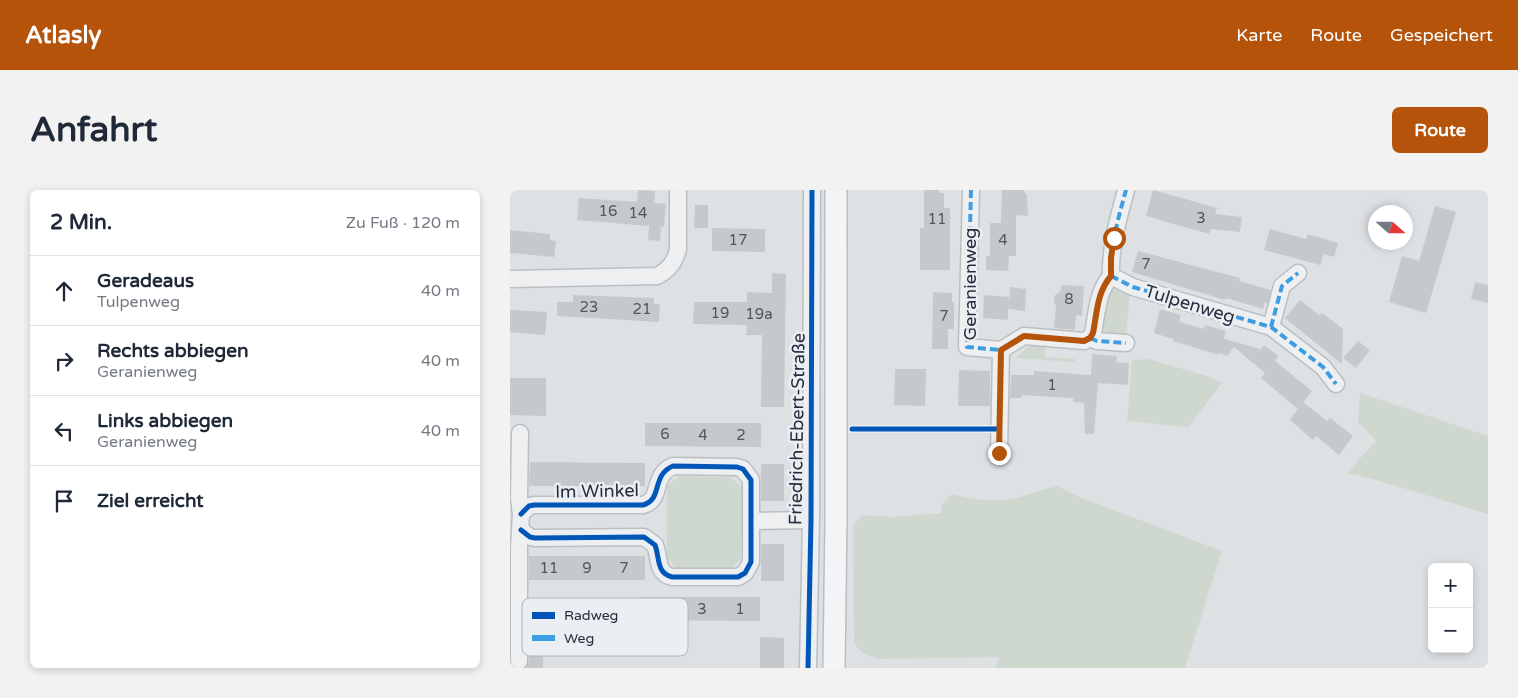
<!DOCTYPE html>
<html lang="de">
<head>
<meta charset="utf-8">
<style>
  body { margin:0; font-family:"Varela Round",sans-serif; background:#f2f2f3; color:#1f2937 }
  .controls { position:absolute; right:15px; bottom:15px; display:grid; overflow:hidden; border-radius:8px; box-shadow:0 2px 8px #0003 }
  .controls button { width:45px; height:45px; display:grid; place-items:center; padding:0; border:0; border-bottom:1px solid #e0e1e3; background:#fff; color:#1f2937; font:25px sans-serif }
  .compass { position:absolute; left:858px; top:15px; width:45px; height:45px; border-radius:50%; background:#fff; box-shadow:0 2px 8px #0003; rotate:111deg }
  .stop { position:absolute; width:15px; height:15px; margin:-11px; border:4px solid #b45309; border-radius:50%; background:#fff }
  .stop.end { background:#b45309; border-color:#fff; box-shadow:0 1px 5px #0008 }
  .list { margin:0; padding:0; list-style:none }
  h2 { display:flex; justify-content:space-between; align-items:center; height:65px; margin:0; padding:0 20px; font-size:21px }
  h2 small { font-size:16px; font-weight:400; color:#747a83 }
  .list li { display:grid; grid-template-columns:32px 1fr auto; gap:15px; align-items:center; box-sizing:border-box; height:70px; padding:0 20px; border-top:1px solid #e0e1e3 }
  .list b { display:block; font-size:19px; white-space:nowrap }
  .list p { margin:0; font-size:16px; white-space:nowrap; color:#747a83 }
  .list em { font-size:16px; font-style:normal; color:#747a83 }
  .icon { flex:none; width:28px; height:28px; fill:none; stroke:currentColor; stroke-width:2; stroke-linecap:round; stroke-linejoin:round }
  .map { position:relative; flex:none; width:978px; height:478px; overflow:hidden; border-radius:8px }
  header { display:flex; align-items:center; gap:30px; box-sizing:border-box; height:70px; padding:0 25px; background:#b45309; color:#fff }
  header strong { font-size:24px }
  nav { display:flex; gap:28px; margin-inline-start:auto; font-size:18px }
  .intro { display:flex; align-items:center; justify-content:space-between; box-sizing:border-box; height:120px; padding:0 30px }
  h1 { margin:0; font-size:35px }
  .button { padding:12px 22px; border-radius:8px; background:#b45309; color:#fff; font-size:18px; font-weight:700 }
  main { display:flex; gap:30px; padding:0 30px }
  aside { flex:1; background:#fff; border-radius:8px; box-shadow:0 2px 8px #0003 }
  .map>svg:first-child { display:block }
  .green { fill:#cfd8ce }
  .building { fill:#c6c9cc }
  .lines { fill:none; stroke-linecap:round; stroke-linejoin:round }
  .minor-casing { stroke:#bcbfc2; stroke-width:19 }
  .major-casing { stroke:#babec2; stroke-width:24 }
  .minor { stroke:#edeff1; stroke-width:16 }
  .major { stroke:#f2f4f5; stroke-width:21 }
  .quiet { stroke:#3c9de2; stroke-width:4; stroke-dasharray:8 4; stroke-linecap:butt }
  .cycleway-casing { stroke:#ebeff4; stroke-width:8 }
  .cycleway { stroke:#0057b8; stroke-width:5 }
  .route { stroke:#b45309; stroke-width:6 }
  .labels { text-anchor:middle; stroke-width:5; stroke-linejoin:round; paint-order:stroke }
  .number-label { font-size:15px; fill:#4e5661 }
  .street-label { font-size:18px; fill:#252e3c; stroke:#ebeff4 }
  .key { fill:#ebeff4; stroke:#b0b5bd; stroke-width:1 }
  .key-label { font-size:14px; fill:#252e3c }
</style>
</head>
<body>
<header>
<strong>Atlasly</strong>
<nav><a>Karte</a><a>Route</a><a>Gespeichert</a></nav>
</header>
<div class="intro"><h1>Anfahrt</h1><a class="button">Route</a></div>
<main>
<aside>
<h2>2 Min.<small>Zu Fuß · 120 m</small></h2>
<ul class="list">
<li><svg class="icon" aria-label="ahead" viewBox="0 0 24 24"><path d="M12 20V5M6 11l6-6 6 6"/></svg><div><b>Geradeaus</b><p>Tulpenweg</p></div><em>40 m</em></li>
<li><svg class="icon" aria-label="right" viewBox="0 0 24 24"><path d="M7 20v-9h11M14 6l5 5-5 5"/></svg><div><b>Rechts abbiegen</b><p>Geranienweg</p></div><em>40 m</em></li>
<li><svg class="icon" aria-label="left" viewBox="0 0 24 24"><path d="M17 20v-9H6M10 6l-5 5 5 5"/></svg><div><b>Links abbiegen</b><p>Geranienweg</p></div><em>40 m</em></li>
<li><svg class="icon" aria-label="arrive" viewBox="0 0 24 24"><path d="M6 21V4h12l-3 4 3 4H6"/></svg><div><b>Ziel erreicht</b></div></li>
</ul>
</aside>
<div class="map">
<svg width="978" height="478" viewBox="0 0 978 478">
  <rect width="100%" height="100%" fill="#dee1e4"/>
  <!-- green -->
  <g class="green">
    <polygon points="604,99 620,103 616,146 597,144 593,139 595,106"/>
    <polygon points="524,152 535,153 535,167 566,169 563,172 506,168"/>
    <polygon points="638,169 697,186 712,193 678,237 617,231 622,170"/>
    <polygon points="850,203 978,246 978,324 863,289 837,283 866,251 848,232"/>
    <polygon points="169,286 220,287 232,297 231,368 221,379 166,378 157,367 157,296"/>
    <path d="M 548,296 L 569,307 L 712,361 L 675,478 L 486,478 L 489,467 L 370,469 C 358,466 350,464 344,452 L 343,336 L 352,325 L 383,327 L 431,323 C 431,314 434,310 442,304 C 462,309 479,312 499,309 C 516,307 532,299 548,296 Z"/>
  </g>
  <!-- building -->
  <g class="building">
    <polygon points="128,0 145,1 144,13 156,14 154,37 151,37 150,51 138,50 139,36 67,30 69,8 127,12"/>
    <polygon points="414,0 429,0 429,3 434,3 434,18 440,18 440,80 410,80 410,38 414,38"/>
    <polygon points="492,0 513,0 517,5 518,26 506,25 506,66 499,66 498,81 476,80 476,66 480,66 480,33 491,33"/>
    <polygon points="643,0 707,18 705,24 732,27 730,42 701,39 699,44 636,26"/>
    <polygon points="185,15 198,15 198,38 184,38"/>
    <polygon points="925,16 946,22 916,123 879,112 892,66 909,71"/>
    <polygon points="202,38 255,39 255,62 202,61"/>
    <polygon points="760,39 796,49 798,44 828,53 824,67 814,64 810,75 754,60"/>
    <polygon points="0,40 40,44 40,50 46,51 44,67 0,63"/>
    <polygon points="628,61 730,88 729,91 761,100 757,114 755,112 753,119 716,108 715,110 622,82"/>
    <polygon points="262,83 276,84 274,217 251,217 252,145 236,145 237,135 183,134 184,112 237,112 237,102 262,103"/>
    <polygon points="965,92 978,95 978,113 961,109"/>
    <polygon points="551,95 574,96 572,126 566,125 565,140 544,138 546,115 544,112 544,106 551,101"/>
    <polygon points="500,97 516,99 515,121 498,119 498,130 473,128 474,105 499,107 499,113"/>
    <polygon points="423,102 442,103 442,112 444,112 444,139 438,139 438,159 422,159"/>
    <polygon points="63,105 144,108 144,114 150,114 149,132 47,126 47,112 63,112"/>
    <polygon points="790,110 810,126 812,123 833,139 832,174 775,128"/>
    <polygon points="650,119 671,125 669,132 694,139 695,135 716,141 714,149 750,159 749,162 754,155 768,166 765,171 802,201 788,219 751,188 755,183 724,157 717,166 710,163 709,165 663,151 663,149 644,143"/>
    <polygon points="0,120 37,122 35,145 0,142"/>
    <polygon points="848,151 860,160 846,178 833,168"/>
    <polygon points="582,164 607,166 606,172 619,173 618,195 588,193 584,244 575,244 574,213 563,212 563,208 512,205 512,208 500,208 501,185 524,185 524,181 581,185"/>
    <polygon points="385,179 416,179 415,216 384,215"/>
    <polygon points="449,180 480,181 480,216 448,216"/>
    <polygon points="0,188 36,188 36,226 0,225"/>
    <polygon points="793,212 817,231 820,228 843,246 829,265 806,246 803,250 780,230"/>
    <polygon points="135,233 251,233 251,257 135,256"/>
    <polygon points="20,272 135,273 135,296 19,296"/>
    <rect x="251" y="274" width="23" height="37"/>
    <rect x="251" y="354" width="23" height="37"/>
    <rect x="19" y="366" width="116" height="24"/>
    <polygon points="133,407 250,407 250,431 133,430"/>
    <polygon points="19,442 33,442 33,478 16,478 19,471"/>
    <polygon points="250,447 274,448 274,478 250,478"/>
  </g>
  <g class="lines">
    <defs>
      <g id="minor">
        <path d="M 461,0 L 457,157 L 491,160 L 514,146 L 574,151 L 580,148 L 583,143 C 587,123 587,102 601,86 C 600,57 608,29 616,0"/>
        <polyline points="601,86 623,97 761,137 813,177 826,194"/>
        <path d="M 0,89 L 147,86 C 159,80 165,72 168,59 L 168,0"/>
        <polyline points="761,137 772,96 788,83"/>
        <polyline points="580,148 587,151 616,153"/>
        <polyline points="489,263 491,160"/>
        <polyline points="242,331 301,330"/>
        <path d="M 11,340 L 20,347 L 25,348 L 134,347 L 145,355 C 150,368 146,383 162,387 L 228,387 L 235,383 L 241,372 L 241,290 L 233,279 L 227,277 L 163,276 C 141,285 153,310 133,315 L 24,315 L 19,316 L 11,324"/>
        <polyline points="9,471 9,357 11,324 9,309 10,243"/>
        <polyline points="298,478 301,330 302,0"/>
      </g>
      <polyline id="major" points="324,478 326,329 326,0"/>
    </defs>
    <!-- minor casing -->
    <use href="#minor" class="minor-casing"/>
    <!-- major casing -->
    <use href="#major" class="major-casing"/>
    <!-- minor -->
    <use href="#minor" class="minor"/>
    <!-- major -->
    <use href="#major" class="major"/>
    <!-- quiet -->
    <g class="quiet">
      <path d="M 461,0 L 457,157 L 491,160 L 514,146 L 574,151 L 580,148 L 583,143 C 587,123 587,102 601,86 C 600,57 608,29 616,0"/>
      <polyline points="601,86 623,97 761,137 813,177 826,194"/>
      <polyline points="761,137 772,96 788,83"/>
      <polyline points="580,148 587,151 616,153"/>
      <polyline points="489,263 491,160"/>
    </g>
    <defs>
      <g id="cycleway">
        <polyline points="342,239 489,239"/>
        <path d="M 11,340 L 20,347 L 25,348 L 134,347 L 145,355 C 150,368 146,383 162,387 L 228,387 L 235,383 L 241,372 L 241,290 L 233,279 L 227,277 L 163,276 C 141,285 153,310 133,315 L 24,315 L 19,316 L 11,324"/>
        <polyline points="298,478 301,330 302,0"/>
      </g>
    </defs>
    <!-- cycleway casing -->
    <use href="#cycleway" class="cycleway-casing"/>
    <!-- cycleway -->
    <use href="#cycleway" class="cycleway"/>
  </g>
  <g class="lines">
    <!-- route -->
    <path class="route" d="M 489,263 L 491,160 L 514,146 L 574,151 L 580,148 L 583,143 C 587,123 587,102 601,86 L 601,68 L 604,48"/>
  </g>
  <g class="labels">
    <!-- number labels -->
    <g class="number-label">
      <text x="98" y="26">16</text>
      <text x="128" y="28">14</text>
      <text x="691" y="33">3</text>
      <text x="427" y="34">11</text>
      <text x="228" y="55">17</text>
      <text x="493" y="55">4</text>
      <text x="636" y="79">7</text>
      <text x="559" y="114">8</text>
      <text x="79" y="122">23</text>
      <text x="132" y="124">21</text>
      <text x="210" y="128">19</text>
      <text x="249" y="129">19a</text>
      <text x="434" y="131">7</text>
      <text x="542" y="200">1</text>
      <text x="155" y="249">6</text>
      <text x="193" y="250">4</text>
      <text x="231" y="250">2</text>
      <text x="39" y="383">11</text>
      <text x="77" y="383">9</text>
      <text x="114" y="383">7</text>
      <text x="192" y="424">3</text>
      <text x="230" y="424">1</text>
    </g>
    <!-- street labels -->
    <g class="street-label">
      <text transform="translate(460 94) rotate(-90)" y="6">Geranienweg</text>
      <text transform="translate(680 114) rotate(17)" y="6">Tulpenweg</text>
      <text transform="translate(287 239) rotate(-89)" y="6">Friedrich-Ebert-Straße</text>
      <text transform="translate(87 301) rotate(-1)" y="6">Im Winkel</text>
    </g>
  </g>
  <!-- legend -->
  <rect x="12" y="408" width="166" height="58" rx="8" class="key"/>
  <rect x="22" y="422" width="23" height="7" fill="#0057b8"/>
  <rect x="22" y="445" width="23" height="6" fill="#3c9de2"/>
  <g class="key-label">
    <text x="54" y="430">Radweg</text>
    <text x="54" y="453">Weg</text>
  </g>
</svg>
<div class="controls">
<button>+</button>
<button>−</button>
</div>
<svg class="compass" viewBox="-18 -18 36 36"><path d="M0-13l5 13h-10z" fill="#e53935"/><path d="M0 13l5-13h-10z" fill="#747a83"/></svg>
<div class="stop" style="left:604px;top:48px"></div>
<div class="stop end" style="left:489px;top:263px"></div>
</div>
</main>
</body>
</html>
